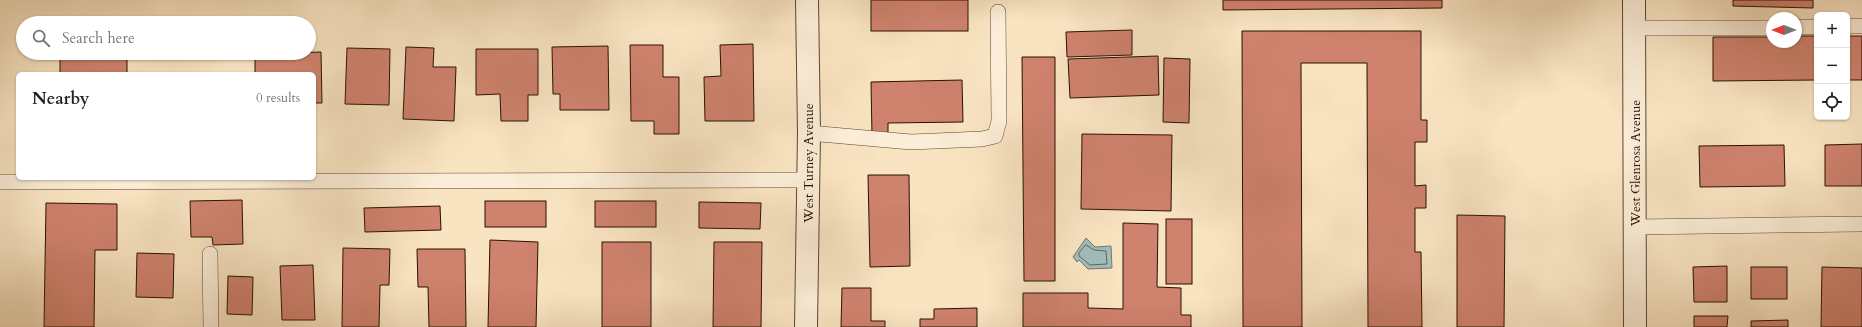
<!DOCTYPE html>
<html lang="en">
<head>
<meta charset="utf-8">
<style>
  body { margin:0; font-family:Cardo,serif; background:#f6f6f6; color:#202124 }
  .controls { position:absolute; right:12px; top:12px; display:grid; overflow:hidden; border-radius:6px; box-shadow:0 1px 3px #0004 }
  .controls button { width:36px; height:36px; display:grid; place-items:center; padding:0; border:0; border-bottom:1px solid #e0e0e0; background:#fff; color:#202124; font:20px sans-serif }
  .compass { position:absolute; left:1766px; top:12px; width:36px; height:36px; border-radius:50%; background:#fff; box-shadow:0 1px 3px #0004; rotate:270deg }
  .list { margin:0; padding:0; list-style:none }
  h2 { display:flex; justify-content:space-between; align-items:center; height:52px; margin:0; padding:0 16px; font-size:17px }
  h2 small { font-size:13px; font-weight:400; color:#757577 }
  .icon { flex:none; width:22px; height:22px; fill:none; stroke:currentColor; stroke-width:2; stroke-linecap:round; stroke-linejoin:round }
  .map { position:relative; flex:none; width:1862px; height:327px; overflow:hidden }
  .search { position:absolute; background:#fff; box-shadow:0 1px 3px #0004; left:16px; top:16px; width:300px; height:44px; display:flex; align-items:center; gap:10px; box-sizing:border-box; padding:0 14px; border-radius:22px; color:#757577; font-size:15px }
  .panel { position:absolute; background:#fff; box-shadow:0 1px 3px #0004; left:16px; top:72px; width:300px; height:108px; border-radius:6px }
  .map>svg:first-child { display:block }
  .water { fill:#a0bdba; stroke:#717870 }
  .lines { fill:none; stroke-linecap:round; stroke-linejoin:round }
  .shore { stroke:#66665d; stroke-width:1 }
  .building { fill:#cf826e; stroke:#2b1000 }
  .service-casing { stroke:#5e4530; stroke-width:16 }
  .minor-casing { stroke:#5e4530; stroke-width:24 }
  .service { stroke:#fbedd7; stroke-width:15 }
  .minor { stroke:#fbedd7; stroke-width:22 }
  .labels { text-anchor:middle; stroke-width:3; stroke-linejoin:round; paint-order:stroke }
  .street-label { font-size:13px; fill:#2b1000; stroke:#fbedd7 }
</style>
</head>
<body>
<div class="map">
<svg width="1862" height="327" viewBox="0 0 1862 327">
  <rect width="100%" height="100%" fill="#f9e4c2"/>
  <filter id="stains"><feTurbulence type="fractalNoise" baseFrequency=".005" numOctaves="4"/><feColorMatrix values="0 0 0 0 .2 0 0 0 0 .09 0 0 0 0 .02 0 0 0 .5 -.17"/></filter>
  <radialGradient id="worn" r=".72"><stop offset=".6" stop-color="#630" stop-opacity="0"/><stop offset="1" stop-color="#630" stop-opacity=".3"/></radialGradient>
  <!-- water -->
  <polygon class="water" points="1086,238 1095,247 1111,246 1112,268 1088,269 1079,260 1077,262 1073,257"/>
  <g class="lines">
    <!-- shore -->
    <polygon class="shore" points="1086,245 1094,250 1106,251 1107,264 1090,265 1079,256 1079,253"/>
  </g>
  <!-- building -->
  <g class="building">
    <rect x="871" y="0" width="97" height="31"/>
    <polygon points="1223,0 1442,0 1442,8 1223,10"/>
    <polygon points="1733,0 1813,0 1813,8 1733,6"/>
    <polygon points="1132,30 1132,55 1067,57 1066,32"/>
    <polygon points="1242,31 1421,31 1421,120 1427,120 1427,142 1415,142 1415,186 1426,185 1426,208 1415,208 1415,252 1421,252 1422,327 1368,327 1367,63 1301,63 1302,327 1243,327"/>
    <polygon points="1796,36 1817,36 1817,80 1713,81 1713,37 1772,37 1772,42 1796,42"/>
    <rect x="1847" y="36" width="15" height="44"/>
    <polygon points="753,44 754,121 705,121 704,77 721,76 720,45"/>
    <polygon points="630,45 663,45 663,77 679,77 679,134 654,134 654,121 631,121"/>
    <polygon points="608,46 609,110 560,110 560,94 553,94 552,47"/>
    <polygon points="406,47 434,48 433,67 456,67 454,121 403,119"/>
    <polygon points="347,48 390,49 389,105 345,104"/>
    <polygon points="476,49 538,49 538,95 528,95 528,121 501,121 500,94 476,95"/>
    <polygon points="321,52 322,103 314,103 314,74 255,74 255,54"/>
    <rect x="60" y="53" width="67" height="21"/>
    <polygon points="1158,56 1159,95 1070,98 1068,59"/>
    <polygon points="1022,57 1055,57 1055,281 1024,281"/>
    <polygon points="1164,58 1190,59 1189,123 1163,122"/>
    <polygon points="962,80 963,122 888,123 888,136 872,136 871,82"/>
    <polygon points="1082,134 1172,135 1171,211 1081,209"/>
    <polygon points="1862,144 1862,186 1825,186 1825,145"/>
    <polygon points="1784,145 1785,186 1700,187 1699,146"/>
    <polygon points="868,175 909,175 910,266 870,267"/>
    <polygon points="242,200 243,244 213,245 212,237 191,237 190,201"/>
    <rect x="485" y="201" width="61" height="26"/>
    <rect x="595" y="201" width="61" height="26"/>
    <polygon points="699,202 761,203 760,229 699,228"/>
    <polygon points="46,203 117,204 117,250 95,250 94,327 44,327"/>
    <polygon points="440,206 441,230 365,232 364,208"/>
    <polygon points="1457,215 1505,216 1504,327 1457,327"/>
    <rect x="1166" y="219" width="26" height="65"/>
    <polygon points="1123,223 1158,224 1157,287 1181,288 1181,315 1191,315 1191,327 1023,327 1023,293 1088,293 1088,308 1123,309"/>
    <polygon points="490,240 538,242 536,327 488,327"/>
    <rect x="602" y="242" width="49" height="85"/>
    <polygon points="714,242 762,242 761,327 713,327"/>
    <polygon points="343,248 390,249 389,285 380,285 379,327 342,327"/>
    <polygon points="417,249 465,249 466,327 429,327 428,287 418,287"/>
    <polygon points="137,253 174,254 173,298 136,297"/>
    <polygon points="313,265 315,320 282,320 280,266"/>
    <polygon points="1727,266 1727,302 1694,302 1693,267"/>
    <rect x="1751" y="267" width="36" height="32"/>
    <polygon points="1822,267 1862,268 1862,327 1821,327"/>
    <polygon points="228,276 253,277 252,315 227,314"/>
    <polygon points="842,288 871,288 871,321 885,321 885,327 841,327"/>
    <polygon points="977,308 977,327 920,327 920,319 934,319 934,309"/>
    <polygon points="1694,316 1728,316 1727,327 1694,327"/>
    <polygon points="1788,320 1788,327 1751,327 1751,321"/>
  </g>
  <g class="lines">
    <defs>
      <g id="service">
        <polyline points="1847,26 1862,26"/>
        <polyline points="1796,27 1817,27"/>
        <polyline points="1634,28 1772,28"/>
        <polyline points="809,133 911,142 982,139 995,136 999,121 998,12"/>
        <polyline points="0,182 808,180"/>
        <polyline points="1635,227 1859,224"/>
        <polyline points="210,254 211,327"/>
      </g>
      <g id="minor">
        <polyline points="1634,0 1635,327"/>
        <polyline points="806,327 809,133 807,0"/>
      </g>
    </defs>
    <!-- service casing -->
    <use href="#service" class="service-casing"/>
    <!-- minor casing -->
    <use href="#minor" class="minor-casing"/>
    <!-- service -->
    <use href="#service" class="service"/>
    <!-- minor -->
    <use href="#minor" class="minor"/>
  </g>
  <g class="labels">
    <!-- street labels -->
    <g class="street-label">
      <text transform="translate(808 163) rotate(-90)" y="5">West Turney Avenue</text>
      <text transform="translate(1635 163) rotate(-90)" y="5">West Glenrosa Avenue</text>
    </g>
  </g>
  <rect width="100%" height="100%" filter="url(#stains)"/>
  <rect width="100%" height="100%" fill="url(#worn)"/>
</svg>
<div class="controls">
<button>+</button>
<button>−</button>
<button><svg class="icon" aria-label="locate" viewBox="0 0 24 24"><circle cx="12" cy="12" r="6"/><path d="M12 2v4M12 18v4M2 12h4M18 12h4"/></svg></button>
</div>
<svg class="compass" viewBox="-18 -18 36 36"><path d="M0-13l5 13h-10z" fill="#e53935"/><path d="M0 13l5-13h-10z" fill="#757577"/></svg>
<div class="search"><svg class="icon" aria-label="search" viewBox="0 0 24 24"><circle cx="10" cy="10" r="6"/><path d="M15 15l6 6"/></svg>Search here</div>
<section class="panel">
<h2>Nearby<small>0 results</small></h2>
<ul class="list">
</ul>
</section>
</div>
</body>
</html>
